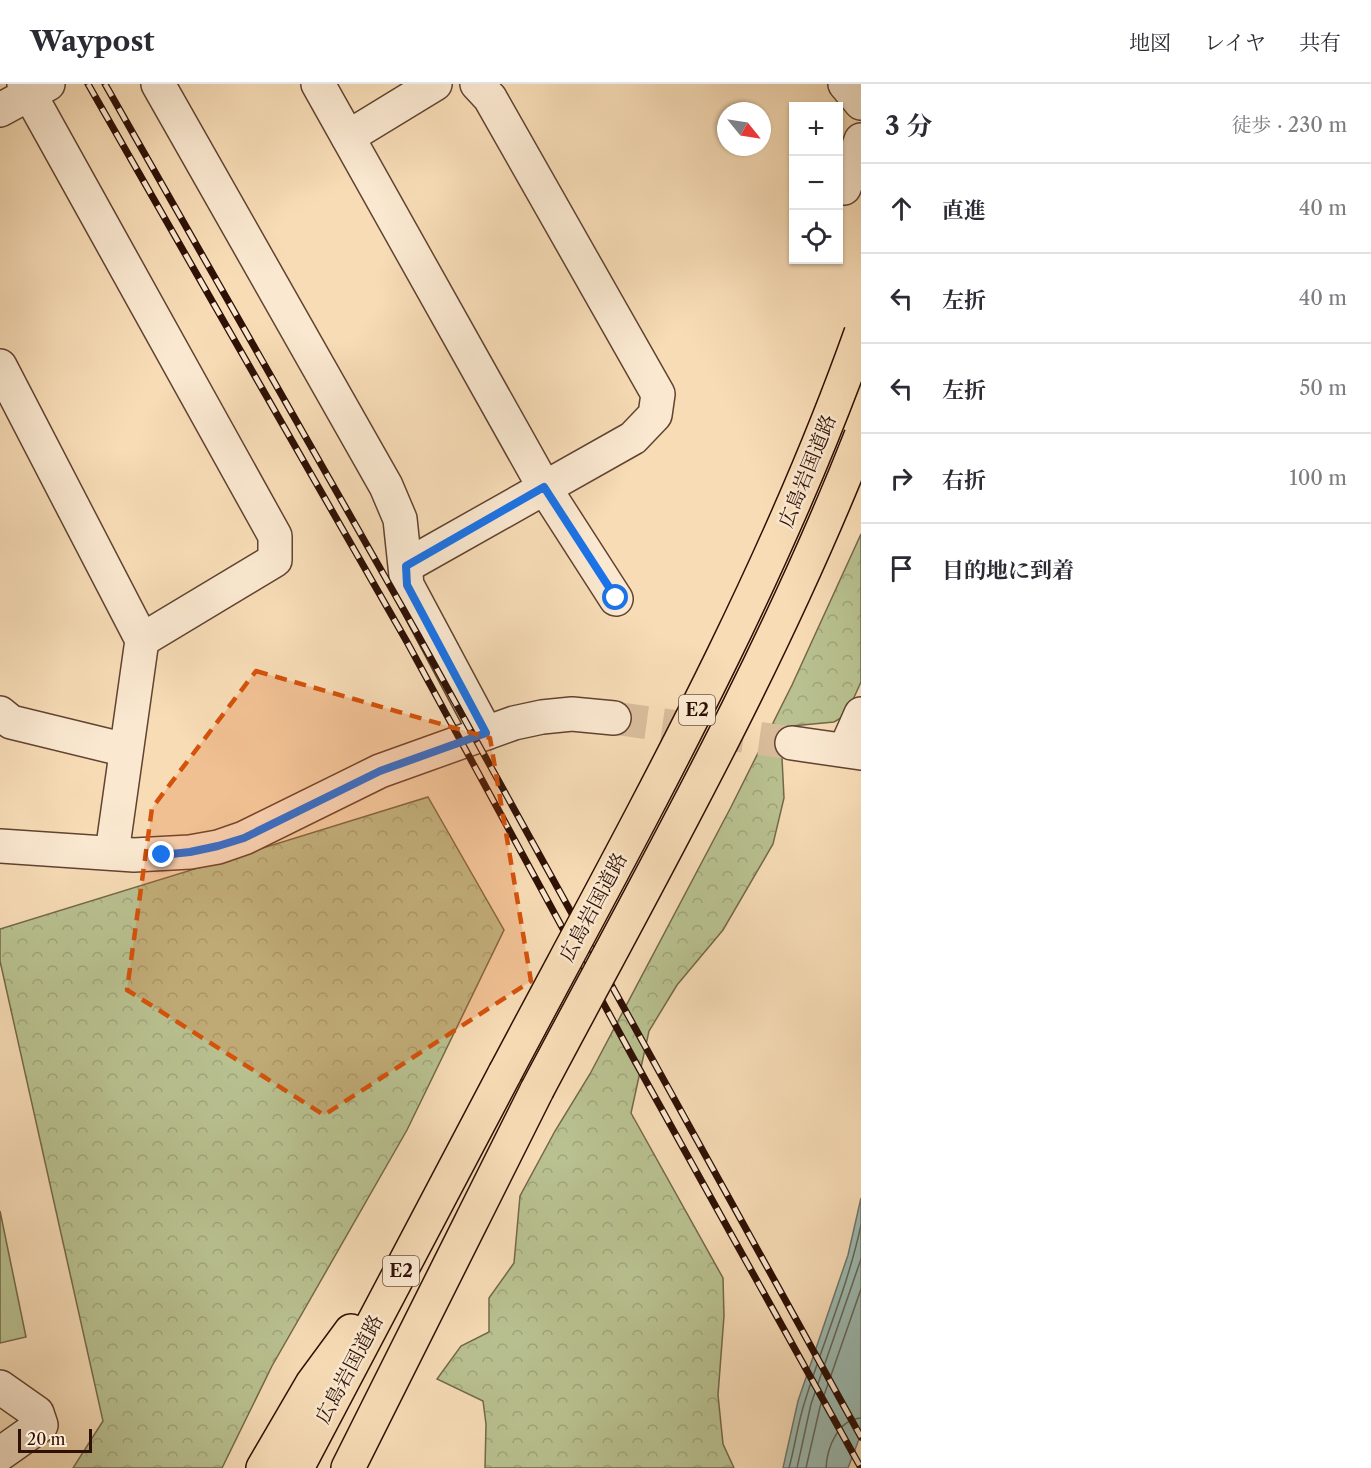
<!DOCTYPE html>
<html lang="ja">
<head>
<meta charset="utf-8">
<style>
  body { margin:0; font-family:"Libre Caslon Text","Noto Serif JP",serif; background:#f7f7f7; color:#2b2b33 }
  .controls { position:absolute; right:18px; top:18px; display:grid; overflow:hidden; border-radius:0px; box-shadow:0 2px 4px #0004 }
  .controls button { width:54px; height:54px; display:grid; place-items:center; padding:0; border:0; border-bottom:2px solid #e1e1e2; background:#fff; color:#2b2b33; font:30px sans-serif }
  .compass { position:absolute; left:717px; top:18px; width:54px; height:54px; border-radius:50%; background:#fff; box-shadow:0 2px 4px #0004; rotate:120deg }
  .scale { position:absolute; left:18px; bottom:15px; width:74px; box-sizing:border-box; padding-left:6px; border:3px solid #2e1005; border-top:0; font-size:16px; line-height:21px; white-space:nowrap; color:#2e1005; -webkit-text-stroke:4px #fae8d0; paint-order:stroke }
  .stop { position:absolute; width:18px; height:18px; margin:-14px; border:4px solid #1a73e8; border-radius:50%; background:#fff }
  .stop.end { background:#1a73e8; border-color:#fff; box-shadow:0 2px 6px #0008 }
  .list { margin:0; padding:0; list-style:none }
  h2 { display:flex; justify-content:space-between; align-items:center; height:78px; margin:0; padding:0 24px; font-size:26px }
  h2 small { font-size:20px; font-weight:400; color:#7c7c81 }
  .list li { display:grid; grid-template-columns:39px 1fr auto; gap:18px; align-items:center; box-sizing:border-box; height:90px; padding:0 24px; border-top:2px solid #e1e1e2 }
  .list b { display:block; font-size:22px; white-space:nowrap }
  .list em { font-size:20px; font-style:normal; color:#7c7c81 }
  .icon { flex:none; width:33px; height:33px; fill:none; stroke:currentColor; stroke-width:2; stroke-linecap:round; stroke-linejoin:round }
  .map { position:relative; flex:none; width:861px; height:1384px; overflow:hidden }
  header { display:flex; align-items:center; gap:36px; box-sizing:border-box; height:84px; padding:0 30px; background:#fff; border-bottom:2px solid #e1e1e2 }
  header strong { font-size:28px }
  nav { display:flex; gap:33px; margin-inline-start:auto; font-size:21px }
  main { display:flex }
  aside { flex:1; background:#fff }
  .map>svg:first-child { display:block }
  .green { fill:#b9c190; stroke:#74684a; stroke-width:1.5 }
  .forest { fill:url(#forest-crowns); stroke:#74684a; stroke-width:1.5 }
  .water { fill:#9dbbb1; stroke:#71776c; stroke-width:1.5 }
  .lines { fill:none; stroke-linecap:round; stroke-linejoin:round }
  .shore { stroke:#66665b; stroke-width:1.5 }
  .minor-tunnel { stroke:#d9bd9b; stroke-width:33; stroke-dasharray:33 16; stroke-linecap:butt }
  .minor-casing { stroke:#604331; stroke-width:36 }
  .highway-casing { stroke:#2e1005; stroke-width:36 }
  .minor { stroke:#fae8d0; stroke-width:33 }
  .highway { stroke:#f7dcb6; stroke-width:33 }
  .rail-casing { stroke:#2e1005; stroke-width:7 }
  .rail { stroke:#fae8d0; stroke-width:4.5; stroke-dasharray:14; stroke-linecap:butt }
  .highway-bridge-casing { stroke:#2e1005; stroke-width:36; stroke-linecap:butt }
  .highway-bridge { stroke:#f7dcb6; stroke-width:33 }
  .route { stroke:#1a73e8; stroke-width:8 }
  .marked { fill:#d5520b; fill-opacity:0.2; stroke:#d5520b; stroke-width:4.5; stroke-dasharray:12 8; stroke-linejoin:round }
  .labels { text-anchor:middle; stroke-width:5; stroke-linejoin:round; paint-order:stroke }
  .shield { fill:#fae8d0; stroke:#6b5142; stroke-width:1.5 }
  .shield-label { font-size:18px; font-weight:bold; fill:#2e1005 }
  .street-label { font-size:20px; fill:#2e1005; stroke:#fae8d0 }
</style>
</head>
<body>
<header>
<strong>Waypost</strong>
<nav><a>地図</a><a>レイヤ</a><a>共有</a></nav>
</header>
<main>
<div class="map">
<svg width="861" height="1384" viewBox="0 0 861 1384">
  <defs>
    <pattern id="forest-crowns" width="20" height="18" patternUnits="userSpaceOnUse" patternTransform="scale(1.5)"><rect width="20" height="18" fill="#b9c190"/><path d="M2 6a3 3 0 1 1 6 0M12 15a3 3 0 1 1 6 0" fill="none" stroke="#9fa57b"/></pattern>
  </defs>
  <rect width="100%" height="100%" fill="#f7dcb6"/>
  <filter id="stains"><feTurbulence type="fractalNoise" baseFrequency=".00333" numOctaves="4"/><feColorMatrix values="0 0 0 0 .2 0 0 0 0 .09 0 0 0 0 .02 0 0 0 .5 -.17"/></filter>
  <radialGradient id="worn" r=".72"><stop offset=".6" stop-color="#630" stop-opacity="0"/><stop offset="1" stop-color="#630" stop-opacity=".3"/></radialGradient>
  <!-- green -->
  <polygon class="green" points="0,1127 26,1253 0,1259"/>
  <!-- forest -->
  <g class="forest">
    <polygon points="861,450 861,598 846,631 834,638 792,642 781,654 784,714 773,760 723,846 677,901 649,947 631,1029 723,1194 724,1232 718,1311 723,1360 734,1384 485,1384 486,1340 483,1317 437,1295 461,1262 489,1248 489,1214 514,1179 520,1112 555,1047 590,990 731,723 792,601"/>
    <polygon points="428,713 504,846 407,1046 272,1282 222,1384 73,1384 103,1337 0,877 0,845"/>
  </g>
  <!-- water -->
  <polygon class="water" points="861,1114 861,1350 848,1384 783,1384 798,1317 848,1171"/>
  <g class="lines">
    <!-- shore -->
    <g class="shore">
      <path d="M 789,1384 C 795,1362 798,1338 805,1317 C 823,1258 848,1202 861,1141"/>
      <polyline points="797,1384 811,1320 861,1175"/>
      <polyline points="806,1384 820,1323 861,1205"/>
      <path d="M 826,1384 C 827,1364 838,1335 861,1334"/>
    </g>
    <!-- minor-tunnel -->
    <polyline class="minor-tunnel" points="614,634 792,659"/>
    <defs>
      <g id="minor">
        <polyline points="24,0 275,452 275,476 142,556"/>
        <polyline points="158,0 386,402 400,435 407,501 486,649"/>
        <polyline points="318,0 544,403 616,515"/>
        <polyline points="845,0 861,19"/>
        <polyline points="0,26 48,0"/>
        <polyline points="348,53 435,0"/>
        <polyline points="844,104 861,56"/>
        <polyline points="0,282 142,556 112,769"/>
        <polyline points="406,482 633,354 655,331 658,310 490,14 477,0"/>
        <polyline points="0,629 11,638 126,666"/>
        <polyline points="792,659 861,669"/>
        <polyline points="845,666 861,630"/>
        <polyline points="0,762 134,771 190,768 218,763 244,754 380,687 514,639 542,633 572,630 614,634"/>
        <polyline points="0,1303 37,1329 41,1341 0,1370"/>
      </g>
      <g id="highway">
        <polyline points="263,1384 312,1300 351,1247"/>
        <polyline points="297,1384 505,989"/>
        <polyline points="348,1384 537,1006"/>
      </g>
    </defs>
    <!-- minor casing -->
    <use href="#minor" class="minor-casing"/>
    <!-- highway casing -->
    <use href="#highway" class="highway-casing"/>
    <!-- minor -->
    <use href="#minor" class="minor"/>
    <!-- highway -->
    <use href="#highway" class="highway"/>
    <defs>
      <g id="rail">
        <polyline points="88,0 407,558 631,970 861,1384"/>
        <polyline points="105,0 418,551 861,1353"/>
      </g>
    </defs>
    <!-- rail casing -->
    <use href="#rail" class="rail-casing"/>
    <!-- rail -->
    <use href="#rail" class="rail"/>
    <defs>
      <g id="highway-bridge">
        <path d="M 505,989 C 633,747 769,508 861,249"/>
        <path d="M 537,1006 C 651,791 772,579 861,352"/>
      </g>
    </defs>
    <!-- highway-bridge casing -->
    <use href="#highway-bridge" class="highway-bridge-casing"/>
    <!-- highway-bridge -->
    <use href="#highway-bridge" class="highway-bridge"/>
  </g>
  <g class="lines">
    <!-- route -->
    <polyline class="route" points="162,771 190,768 218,762 244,754 380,687 486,649 407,501 406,482 544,403 616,514"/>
  </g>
  <!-- marked area -->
  <path class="marked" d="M 256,587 L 490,654 L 531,897 L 324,1031 L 127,906 L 152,724 Z"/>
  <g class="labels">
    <!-- shield labels -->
    <g class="shield">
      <rect x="679" y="611" width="36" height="30" rx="4.5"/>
      <rect x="383" y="1172" width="36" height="30" rx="4.5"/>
    </g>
    <g class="shield-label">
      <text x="697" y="632">E2</text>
      <text x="401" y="1193">E2</text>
    </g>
    <!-- street labels -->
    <g class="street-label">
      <text transform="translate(807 387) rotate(-68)" y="7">広島岩国道路</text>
      <text transform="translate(593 823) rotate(-62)" y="7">広島岩国道路</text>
      <text transform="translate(349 1285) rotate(-62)" y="7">広島岩国道路</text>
    </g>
  </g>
  <rect width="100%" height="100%" filter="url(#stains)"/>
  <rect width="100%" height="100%" fill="url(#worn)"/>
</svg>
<div class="controls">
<button>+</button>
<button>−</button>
<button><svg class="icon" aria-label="locate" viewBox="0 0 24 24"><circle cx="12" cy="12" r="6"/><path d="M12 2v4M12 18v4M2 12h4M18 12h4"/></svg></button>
</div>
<svg class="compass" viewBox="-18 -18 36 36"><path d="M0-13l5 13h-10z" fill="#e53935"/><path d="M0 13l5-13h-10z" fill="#7c7c81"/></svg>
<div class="scale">20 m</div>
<div class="stop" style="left:616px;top:514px"></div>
<div class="stop end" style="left:162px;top:771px"></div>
</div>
<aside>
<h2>3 分<small>徒歩 · 230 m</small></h2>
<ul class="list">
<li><svg class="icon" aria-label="ahead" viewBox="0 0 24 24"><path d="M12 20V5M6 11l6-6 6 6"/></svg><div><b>直進</b></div><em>40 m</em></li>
<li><svg class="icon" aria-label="left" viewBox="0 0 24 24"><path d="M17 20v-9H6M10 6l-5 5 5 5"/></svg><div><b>左折</b></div><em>40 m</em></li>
<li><svg class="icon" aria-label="left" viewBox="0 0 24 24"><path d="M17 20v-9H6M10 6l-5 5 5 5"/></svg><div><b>左折</b></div><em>50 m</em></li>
<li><svg class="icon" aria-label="right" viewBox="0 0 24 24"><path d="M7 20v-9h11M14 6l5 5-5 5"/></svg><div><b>右折</b></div><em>100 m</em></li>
<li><svg class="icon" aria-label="arrive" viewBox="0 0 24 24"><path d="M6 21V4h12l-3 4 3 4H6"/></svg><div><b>目的地に到着</b></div></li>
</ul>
</aside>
</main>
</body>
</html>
